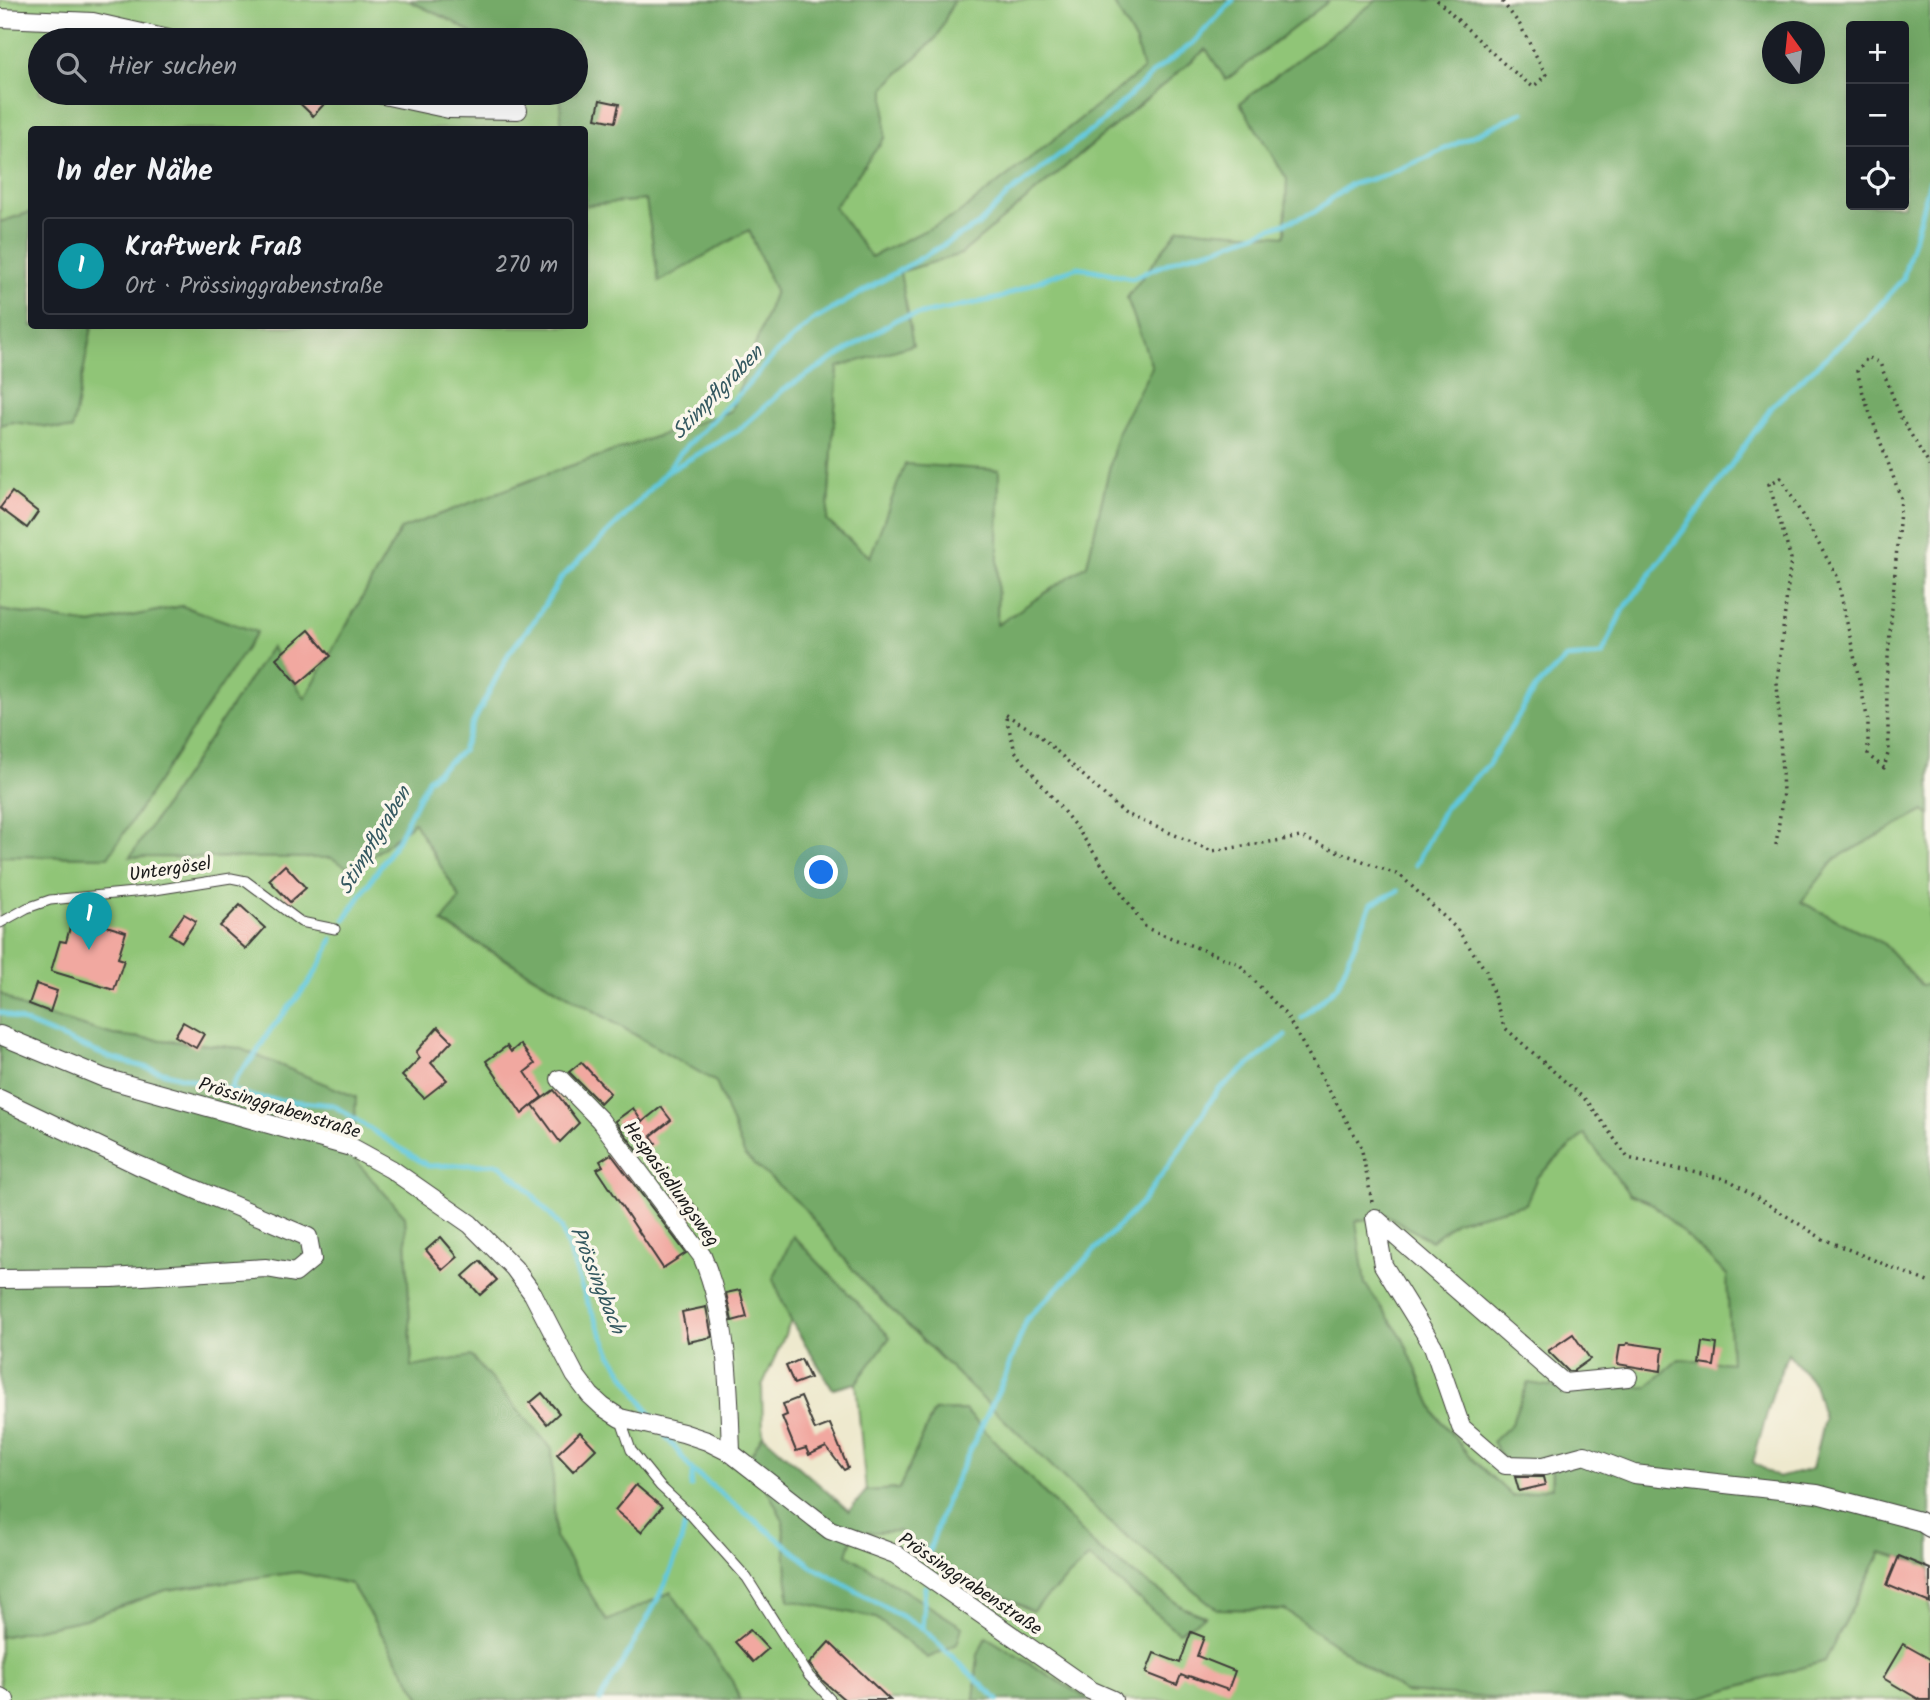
<!DOCTYPE html>
<html lang="de">
<head>
<meta charset="utf-8">
<style>
  body { margin:0; font-family:Kalam,sans-serif; background:#242831; color:#f1f3f6 }
  .controls { position:absolute; right:21px; top:21px; display:grid; overflow:hidden; border-radius:7px; box-shadow:0 7px 28px #0002 }
  .controls button { width:63px; height:63px; display:grid; place-items:center; padding:0; border:0; border-bottom:2px solid #363941; background:#171b24; color:#f1f3f6; font:35px sans-serif }
  .compass { position:absolute; left:1762px; top:21px; width:63px; height:63px; border-radius:50%; background:#171b24; box-shadow:0 7px 28px #0002; rotate:345deg }
  .you { position:absolute; left:822px; top:873px; width:24px; height:24px; margin:-18px; border:5px solid #fff; border-radius:50%; background:#1a73e8; box-shadow:0 0 0 10px #1a73e833 }
  .badge { display:grid; place-items:center; width:46px; height:46px; border-radius:50%; background:#db2777; color:#fff; font-size:23px; font-weight:700 }
  .pin { position:absolute; translate:-50% -58px; filter:drop-shadow(0 2px 4px #0008) }
  .pin::after { content:''; position:absolute; top:37px; width:24px; height:21px; background:inherit; clip-path:polygon(0 0,100% 0,50% 100%) }
  .list { margin:0; padding:0; list-style:none }
  h2 { display:flex; justify-content:space-between; align-items:center; height:91px; margin:0; padding:0 28px; font-size:30px }
  h2 small { font-size:23px; font-weight:400; color:#9ea1a6 }
  .list li { display:grid; grid-template-columns:46px 1fr auto; gap:21px; align-items:center; box-sizing:border-box; height:98px; margin:0 14px 14px; padding:0 14px; border:2px solid #363941; border-radius:7px }
  .list b { display:block; font-size:26px; white-space:nowrap }
  .list p { margin:0; font-size:23px; white-space:nowrap; color:#9ea1a6 }
  .list em { font-size:23px; font-style:normal; color:#9ea1a6 }
  .icon { flex:none; width:38px; height:38px; fill:none; stroke:currentColor; stroke-width:2; stroke-linecap:round; stroke-linejoin:round }
  .map { position:relative; flex:none; width:1930px; height:1700px; overflow:hidden }
  .search { position:absolute; background:#171b24; box-shadow:0 7px 28px #0002; left:28px; top:28px; width:560px; height:77px; display:flex; align-items:center; gap:18px; box-sizing:border-box; padding:0 24px; border-radius:38px; color:#9ea1a6; font-size:26px }
  .panel { position:absolute; background:#171b24; box-shadow:0 7px 28px #0002; left:28px; top:126px; width:560px; height:203px; border-radius:7px }
  .map>svg:first-child { display:block }
  .green { fill:#90c577; stroke:#56704a; stroke-width:2; fill-rule:evenodd }
  .forest { fill:#74aa68; stroke:#486342; stroke-width:2; fill-rule:evenodd }
  .lines { fill:none; stroke-linecap:round; stroke-linejoin:round }
  .stream { stroke:#60c8dd; stroke-width:5 }
  .building { fill:#f1a8a0 }
  .service-casing { stroke:#3c3b37; stroke-width:11 }
  .minor-casing { stroke:#3c3b37; stroke-width:20 }
  .path { stroke:#3c3b37; stroke-width:3.5; stroke-dasharray:2 5; stroke-linecap:butt }
  .service { stroke:#fff; stroke-width:9 }
  .minor { stroke:#fff; stroke-width:18 }
  .labels { text-anchor:middle; stroke-width:7; stroke-linejoin:round; paint-order:stroke }
  .street-label { font-size:19px; fill:#1c1c1c; stroke:#fbf7ec }
  .water-label { font-size:21px; font-style:italic; fill:#345860; stroke:#fbf7ec }
</style>
</head>
<body>
<div class="map">
<svg width="1930" height="1700" viewBox="0 0 1930 1700">
  <rect width="100%" height="100%" fill="#fbf7ec"/>
  <filter id="ink" filterUnits="userSpaceOnUse"><feTurbulence type="fractalNoise" baseFrequency=".0143" numOctaves="2"/><feDisplacementMap in="SourceGraphic" scale="14" xChannelSelector="R" yChannelSelector="G"/><feConvolveMatrix kernelMatrix="1 2 1 2 8 2 1 2 1" color-interpolation-filters="sRGB"/></filter>
  <filter id="wash" filterUnits="userSpaceOnUse"><feTurbulence type="fractalNoise" baseFrequency=".00686" numOctaves="4" result="noise"/><feDisplacementMap in="SourceGraphic" scale="28" xChannelSelector="R" yChannelSelector="G"/><feGaussianBlur stdDeviation="1.57" result="paint"/><feColorMatrix in="noise" values="0 0 0 0 0 0 0 0 0 0 0 0 0 0 0 0 0 1.4 0 .05"/><feComposite in="paint" operator="in"/></filter>
  <g filter="url(#wash)">
    <rect width="100%" height="100%" fill="#eee9ce"/>
    <!-- green -->
    <g class="green">
      <polygon points="0,0 407,0 452,21 482,40 40,40 40,93 561,93 561,129 32,130 31,212 0,222"/>
      <polygon points="954,0 1112,0 1136,43 1143,70 958,215 871,257 834,207 885,137 885,87 937,37"/>
      <polygon points="1330,0 1377,0 1240,103 1287,179 1285,236 1179,228 1127,298 1152,367 1118,431 1087,565 997,626 999,470 870,557 827,521 838,367 908,312 899,272 961,254 1206,49 1226,80"/>
      <path d="M 646,200 L 659,281 L 749,230 L 775,291 L 731,411 L 547,474 L 401,529 L 305,699 L 271,647 L 130,857 L 332,858 L 354,871 L 414,822 L 460,898 L 442,923 L 716,1082 L 745,1156 L 804,1207 L 863,1282 L 1106,1519 L 1217,1609 L 1285,1610 L 1404,1692 L 1526,1700 L 1089,1700 L 986,1637 L 978,1655 L 974,1700 L 740,1700 L 732,1681 L 607,1621 L 555,1537 L 552,1449 L 412,1368 L 405,1216 L 239,1048 L 113,1035 L 25,1009 L 0,993 L 0,856 L 108,857 L 182,606 L 91,624 L 0,610 L 0,425 L 12,422 L 72,430 L 92,326 L 584,326 L 584,207 L 587,205 ZM 794,1237 L 890,1337 L 856,1383 L 866,1491 L 899,1489 L 934,1411 L 965,1410 L 1098,1549 L 1184,1608 L 1204,1616 L 1178,1632 L 1089,1557 L 1032,1611 L 951,1569 L 899,1531 L 853,1532 L 846,1554 L 962,1627 L 928,1658 L 876,1618 L 789,1599 L 783,1520 L 750,1456 L 763,1435 L 762,1386 L 791,1321 L 773,1279 Z"/>
      <polygon points="1924,811 1930,816 1930,985 1921,985 1883,943 1801,902 1836,858"/>
      <polygon points="1584,1134 1629,1194 1653,1204 1727,1275 1731,1363 1679,1359 1647,1387 1567,1389 1528,1383 1511,1424 1552,1454 1551,1487 1513,1497 1471,1458 1436,1415 1403,1339 1365,1284 1355,1221 1387,1215 1431,1240 1456,1221 1525,1204 1537,1177"/>
      <polygon points="1882,1552 1930,1565 1930,1700 1692,1700 1825,1661"/>
      <polygon points="298,1572 351,1584 422,1700 0,1700 0,1637 85,1619 166,1590"/>
    </g>
    <!-- forest -->
    <g class="forest">
      <path d="M 407,0 L 954,0 L 937,37 L 885,87 L 885,137 L 834,207 L 871,257 L 957,215 L 1143,70 L 1136,43 L 1112,0 L 1330,0 L 1226,80 L 1206,49 L 961,254 L 900,272 L 913,345 L 838,367 L 827,521 L 870,557 L 905,464 L 999,470 L 997,625 L 1087,565 L 1118,431 L 1152,367 L 1127,298 L 1179,228 L 1285,236 L 1287,179 L 1240,103 L 1377,0 L 1930,0 L 1930,816 L 1924,811 L 1836,858 L 1801,902 L 1883,943 L 1921,985 L 1930,985 L 1930,1565 L 1881,1552 L 1825,1661 L 1692,1700 L 1526,1700 L 1404,1692 L 1285,1610 L 1217,1609 L 1106,1519 L 863,1282 L 803,1207 L 745,1156 L 716,1082 L 442,922 L 460,898 L 414,822 L 354,871 L 331,858 L 130,857 L 271,647 L 305,698 L 401,529 L 547,474 L 731,411 L 775,291 L 749,230 L 659,282 L 646,200 L 587,205 L 585,207 L 584,130 L 561,129 L 561,93 L 576,93 L 576,40 L 482,40 L 452,21 ZM 1851,26 L 1904,26 L 1904,205 L 1851,205 ZM 1772,32 L 1814,32 L 1814,74 L 1772,74 ZM 1584,1134 L 1629,1194 L 1653,1204 L 1727,1275 L 1731,1363 L 1679,1359 L 1647,1387 L 1567,1389 L 1528,1383 L 1511,1424 L 1492,1442 L 1510,1468 L 1552,1455 L 1552,1487 L 1513,1497 L 1471,1458 L 1436,1415 L 1403,1339 L 1365,1284 L 1356,1221 L 1387,1215 L 1431,1241 L 1456,1221 L 1526,1204 L 1537,1177 ZM 1788,1353 L 1814,1384 L 1824,1419 L 1812,1469 L 1778,1478 L 1753,1462 L 1773,1392 Z"/>
      <polygon points="31,212 32,326 92,326 72,430 12,422 0,425 0,222"/>
      <polygon points="182,606 257,632 108,857 0,856 0,610 91,624"/>
      <polygon points="0,993 25,1009 113,1035 239,1048 356,1097 353,1158 405,1216 412,1367 471,1356 552,1449 555,1537 607,1621 671,1592 732,1681 740,1700 422,1700 351,1584 298,1572 166,1590 85,1619 0,1637"/>
      <polygon points="793,1236 890,1337 856,1383 833,1389 791,1321 773,1279"/>
      <polygon points="965,1410 1098,1549 1184,1608 1205,1616 1178,1632 1089,1557 1032,1611 951,1569 899,1531 854,1533 847,1554 962,1627 957,1644 928,1658 876,1618 789,1600 783,1520 750,1456 763,1435 849,1511 866,1491 899,1489 934,1411"/>
      <polygon points="986,1637 1089,1700 974,1700 978,1655"/>
    </g>
    <g class="lines">
      <!-- stream -->
      <g class="stream">
        <polyline points="667,472 739,430 783,390 897,319 1000,298 1048,277 1078,267 1132,278 1185,256 1217,248 1315,212 1349,185 1379,177 1428,157 1523,112"/>
        <polyline points="1416,865 1445,807 1488,765 1535,689 1566,658 1602,655 1621,613 1710,495 1774,404 1862,325 1903,279 1930,181"/>
        <polyline points="345,919 397,841 428,779 462,751 471,727 509,653 537,617 561,578 620,521 665,473 680,453 744,389 774,355 812,321 978,225 1009,194 1102,122 1154,72 1193,43 1233,0"/>
        <polyline points="0,1012 111,1058 258,1098 333,1105 428,1166 499,1164 524,1185 561,1227 586,1299 611,1354 654,1420"/>
        <polyline points="1302,1018 1338,985 1371,904 1398,891"/>
        <path d="M 230,1090 C 238,1072 243,1070 255,1055 C 261,1047 265,1036 272,1028 C 295,1000 320,973 332,939"/>
        <polyline points="664,1434 693,1471 812,1566 922,1628 998,1700"/>
        <polyline points="691,1486 693,1471"/>
        <polyline points="927,1557 946,1501 1004,1379 1027,1319 1141,1203 1174,1158 1217,1091 1285,1036"/>
        <polyline points="922,1628 925,1587"/>
        <path d="M 600,1700 C 630,1649 673,1583 685,1525"/>
      </g>
    </g>
    <g id="blocks">
      <!-- building -->
      <g class="building">
        <polygon points="289,93 317,93 326,102 313,116"/>
        <polygon points="600,100 619,104 615,122 596,118"/>
        <polygon points="12,492 38,512 27,528 0,508"/>
        <polygon points="309,630 331,656 298,684 276,658"/>
        <polygon points="285,865 306,888 290,902 269,880"/>
        <polygon points="240,905 265,928 246,949 220,926"/>
        <polygon points="184,914 196,921 182,942 170,934"/>
        <polygon points="73,916 126,932 118,958 124,960 114,990 51,971 60,941 66,942"/>
        <polygon points="36,984 57,991 50,1012 29,1004"/>
        <polygon points="183,1022 204,1034 196,1048 175,1036"/>
        <polygon points="438,1027 452,1041 431,1063 447,1080 424,1098 402,1076 420,1058 416,1052"/>
        <polygon points="520,1044 535,1064 525,1072 542,1097 522,1114 486,1061 507,1046 511,1052"/>
        <polygon points="581,1062 610,1093 600,1103 569,1072"/>
        <polygon points="554,1090 579,1123 560,1142 533,1105"/>
        <polygon points="661,1107 671,1120 651,1136 656,1143 640,1154 615,1121 633,1108 642,1122"/>
        <polygon points="611,1154 686,1253 663,1268 597,1169 603,1166 600,1161"/>
        <polygon points="682,1190 699,1211 689,1220 673,1198"/>
        <polygon points="441,1237 458,1257 443,1270 426,1250"/>
        <polygon points="480,1261 497,1280 480,1295 463,1276"/>
        <polygon points="740,1290 747,1317 732,1321 726,1293"/>
        <polygon points="706,1307 712,1337 688,1342 682,1312"/>
        <polygon points="1573,1334 1590,1359 1573,1371 1568,1371 1548,1351"/>
        <polygon points="1703,1342 1717,1344 1714,1366 1700,1364"/>
        <polygon points="1627,1343 1663,1348 1661,1371 1617,1364 1620,1345 1626,1345"/>
        <polygon points="801,1359 810,1378 794,1384 786,1366"/>
        <polygon points="542,1393 559,1413 547,1424 530,1403"/>
        <polygon points="801,1397 815,1430 830,1424 848,1468 844,1470 826,1447 809,1455 806,1448 796,1451 782,1417 787,1415 783,1404"/>
        <polygon points="580,1432 596,1449 573,1471 557,1454"/>
        <polygon points="1515,1477 1543,1477 1545,1485 1519,1491"/>
        <polygon points="636,1485 662,1507 641,1532 615,1510"/>
        <polygon points="1899,1556 1930,1569 1930,1603 1887,1585"/>
        <polygon points="750,1630 768,1649 753,1662 735,1642"/>
        <polygon points="1191,1632 1204,1637 1197,1656 1235,1671 1228,1690 1189,1676 1188,1678 1181,1675 1177,1685 1146,1673 1154,1653 1180,1663"/>
        <polygon points="829,1642 890,1700 845,1700 823,1681 809,1664"/>
        <polygon points="1903,1644 1930,1659 1930,1700 1920,1700 1883,1678"/>
      </g>
    </g>
  </g>
  <g filter="url(#ink)">
    <use href="#blocks" fill-opacity="0" stroke="#3c3b37" stroke-width="2"/>
    <g class="lines">
      <defs>
        <g id="service">
          <polyline points="0,923 27,908 50,900 155,890 231,878 246,881 301,922 335,929"/>
          <polyline points="620,1418 631,1450 660,1486 690,1514 747,1578 809,1676 831,1700"/>
        </g>
        <g id="minor">
          <polyline points="0,18 93,22 173,40"/>
          <polyline points="374,93 449,109 518,110"/>
          <polyline points="0,1035 104,1078 351,1147 391,1169 470,1224 514,1268 533,1294 575,1375 590,1395 603,1407 620,1418 683,1433 707,1441 731,1453 830,1530 895,1554 1090,1690 1113,1700"/>
          <path d="M 560,1079 L 600,1120 L 702,1256 C 728,1317 729,1388 731,1453"/>
          <polyline points="0,1099 138,1165 308,1237 312,1259 295,1273 266,1268 112,1278 0,1279"/>
          <polyline points="1628,1377 1564,1383 1375,1218 1383,1265 1433,1346 1461,1427 1505,1465 1544,1466 1585,1455 1634,1474 1817,1494 1919,1521 1930,1528"/>
          <polyline points="0,1697 5,1700"/>
        </g>
      </defs>
      <!-- service casing -->
      <use href="#service" class="service-casing"/>
      <!-- minor casing -->
      <use href="#minor" class="minor-casing"/>
      <!-- path -->
      <g class="path">
        <polyline points="1437,0 1502,62 1533,87 1546,75 1520,25 1501,0"/>
        <polyline points="1776,845 1783,792 1777,682 1791,559 1769,484 1781,478 1837,576 1868,721 1868,755 1884,768 1889,750 1886,682 1901,498 1864,397 1857,371 1868,357 1880,363 1901,418 1930,466"/>
        <polyline points="1372,1202 1361,1146 1286,1015 1239,964 1146,928 1076,827 1015,751 1005,714 1038,734 1124,813 1212,851 1301,837 1401,876 1457,929 1486,971 1504,1027 1588,1102 1628,1158 1729,1180 1823,1239 1930,1283"/>
      </g>
      <!-- service -->
      <use href="#service" class="service"/>
      <!-- minor -->
      <use href="#minor" class="minor"/>
    </g>
  </g>
  <g class="labels">
    <!-- street labels -->
    <g class="street-label">
      <text transform="translate(170 868) rotate(-8)" y="7">Untergösel</text>
      <text transform="translate(280 1107) rotate(17)" y="7">Prössinggrabenstraße</text>
      <text transform="translate(672 1183) rotate(54)" y="7">Hespasiedlungsweg</text>
      <text transform="translate(971 1583) rotate(34)" y="7">Prössinggrabenstraße</text>
    </g>
    <!-- water labels -->
    <g class="water-label">
      <text transform="translate(717 392) rotate(-46)" y="7">Stimpflgraben</text>
      <text transform="translate(374 840) rotate(-59)" y="7">Stimpflgraben</text>
      <text transform="translate(598 1280) rotate(68)" y="7">Prössingbach</text>
    </g>
  </g>
</svg>
<div class="controls">
<button>+</button>
<button>−</button>
<button><svg class="icon" aria-label="locate" viewBox="0 0 24 24"><circle cx="12" cy="12" r="6"/><path d="M12 2v4M12 18v4M2 12h4M18 12h4"/></svg></button>
</div>
<svg class="compass" viewBox="-18 -18 36 36"><path d="M0-13l5 13h-10z" fill="#e53935"/><path d="M0 13l5-13h-10z" fill="#9ea1a6"/></svg>
<div class="you"></div>
<div class="pin badge" style="left:89px;top:950px;background:#0f9aa8">1</div>
<div class="search"><svg class="icon" aria-label="search" viewBox="0 0 24 24"><circle cx="10" cy="10" r="6"/><path d="M15 15l6 6"/></svg>Hier suchen</div>
<section class="panel">
<h2>In der Nähe<small></small></h2>
<ul class="list">
<li><span class="badge" style="background:#0f9aa8">1</span><div><b>Kraftwerk Fraß</b><p>Ort · Prössinggrabenstraße</p></div><em>270 m</em></li>
</ul>
</section>
</div>
</body>
</html>
